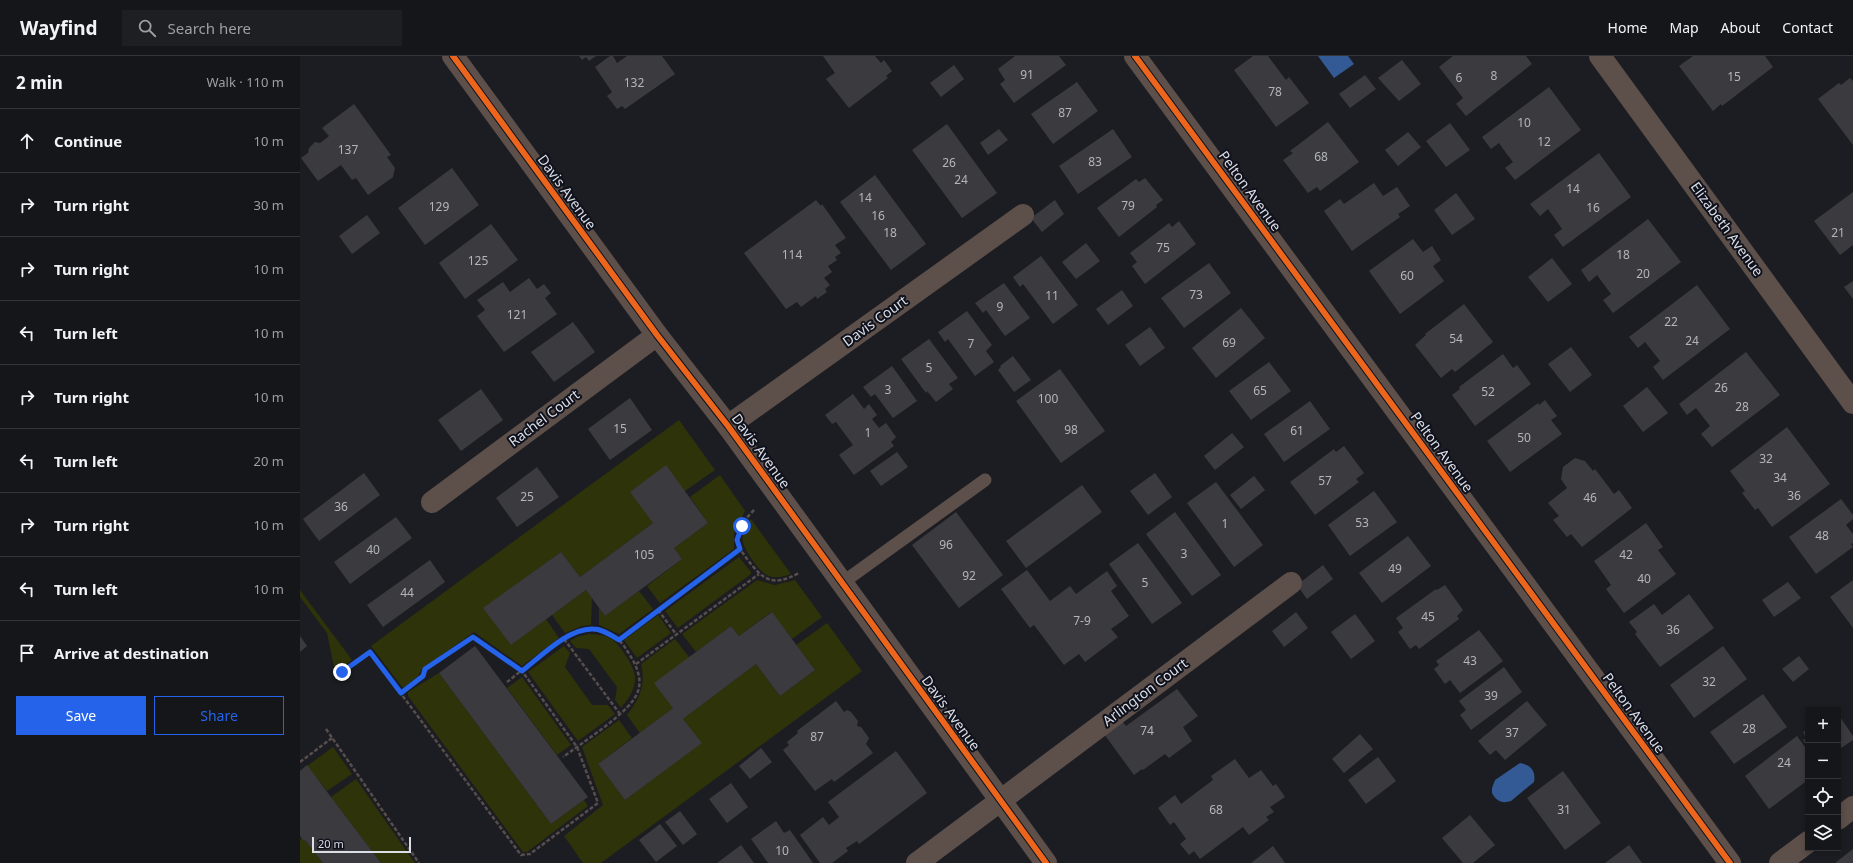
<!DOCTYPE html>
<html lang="en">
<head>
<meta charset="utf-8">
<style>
  body { margin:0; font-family:"Noto Sans",sans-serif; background:#1e1f23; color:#f1f3f6 }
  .controls { position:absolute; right:12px; bottom:12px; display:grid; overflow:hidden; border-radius:0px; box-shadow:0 2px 6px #0003 }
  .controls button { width:36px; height:36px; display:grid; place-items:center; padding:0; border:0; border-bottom:1px solid #343539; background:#15161a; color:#f1f3f6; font:20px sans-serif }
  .scale { position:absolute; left:12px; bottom:10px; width:99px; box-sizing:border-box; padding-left:4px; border:2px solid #dcdee6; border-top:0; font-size:11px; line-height:14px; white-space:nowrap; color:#dcdee6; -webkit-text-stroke:3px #0f121c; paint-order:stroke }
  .stop { position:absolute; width:12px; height:12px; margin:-9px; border:3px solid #2563eb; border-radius:50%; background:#fff }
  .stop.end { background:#2563eb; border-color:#fff; box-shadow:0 1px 4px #0008 }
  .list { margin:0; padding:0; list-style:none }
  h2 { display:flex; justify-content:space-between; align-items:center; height:52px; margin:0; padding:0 16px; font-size:17px }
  h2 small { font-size:13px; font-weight:400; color:#9d9fa2 }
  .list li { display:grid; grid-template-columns:26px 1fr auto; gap:12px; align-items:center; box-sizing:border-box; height:64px; padding:0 16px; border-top:1px solid #343539 }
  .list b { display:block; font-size:15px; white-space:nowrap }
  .list em { font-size:13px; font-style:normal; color:#9d9fa2 }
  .actions { display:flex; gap:8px; padding:12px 16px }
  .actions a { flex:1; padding:9px 0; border:1px solid #2563eb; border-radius:0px; text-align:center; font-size:14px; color:#2563eb }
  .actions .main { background:#2563eb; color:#fff }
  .icon { flex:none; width:22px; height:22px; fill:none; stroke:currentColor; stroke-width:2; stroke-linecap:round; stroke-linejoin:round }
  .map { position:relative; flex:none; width:1553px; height:807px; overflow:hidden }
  header { display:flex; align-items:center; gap:24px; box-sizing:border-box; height:56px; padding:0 20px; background:#15161a; border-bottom:1px solid #343539 }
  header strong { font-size:19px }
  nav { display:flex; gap:22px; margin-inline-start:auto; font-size:14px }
  .search { width:280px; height:36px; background:#1e1f23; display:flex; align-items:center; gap:10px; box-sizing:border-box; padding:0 14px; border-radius:0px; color:#9d9fa2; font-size:15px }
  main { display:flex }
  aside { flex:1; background:#15161a }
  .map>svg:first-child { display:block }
  .green { fill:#2e3309 }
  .water { fill:#345a95 }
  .building { fill:#3b3b3f }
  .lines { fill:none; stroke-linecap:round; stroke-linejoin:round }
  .path { stroke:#574d4c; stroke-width:2.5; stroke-dasharray:4 2; stroke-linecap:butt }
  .service { stroke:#5d4f49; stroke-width:13 }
  .minor { stroke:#5d4f49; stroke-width:22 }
  .cycleway-casing { stroke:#0f121c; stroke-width:8 }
  .cycleway { stroke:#eb651d; stroke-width:6 }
  .route { stroke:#2563eb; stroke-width:5 }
  .labels { text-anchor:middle; stroke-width:4; stroke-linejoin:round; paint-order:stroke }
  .number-label { font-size:12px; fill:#b4b5bc }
  .street-label { font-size:14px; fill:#dcdee6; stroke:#0f121c }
</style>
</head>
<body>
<header>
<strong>Wayfind</strong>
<div class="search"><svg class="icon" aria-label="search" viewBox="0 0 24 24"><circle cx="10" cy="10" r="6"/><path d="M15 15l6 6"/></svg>Search here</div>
<nav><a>Home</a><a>Map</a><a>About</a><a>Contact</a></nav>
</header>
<main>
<aside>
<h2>2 min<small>Walk · 110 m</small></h2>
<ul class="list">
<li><svg class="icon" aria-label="ahead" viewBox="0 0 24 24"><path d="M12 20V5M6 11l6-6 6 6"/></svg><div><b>Continue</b></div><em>10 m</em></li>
<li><svg class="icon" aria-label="right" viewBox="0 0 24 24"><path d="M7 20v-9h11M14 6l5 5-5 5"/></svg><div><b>Turn right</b></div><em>30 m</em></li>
<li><svg class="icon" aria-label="right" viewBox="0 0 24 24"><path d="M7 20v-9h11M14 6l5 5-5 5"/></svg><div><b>Turn right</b></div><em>10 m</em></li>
<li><svg class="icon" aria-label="left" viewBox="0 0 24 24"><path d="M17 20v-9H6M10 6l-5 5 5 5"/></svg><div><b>Turn left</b></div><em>10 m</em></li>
<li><svg class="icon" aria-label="right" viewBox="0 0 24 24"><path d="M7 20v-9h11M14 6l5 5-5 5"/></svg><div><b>Turn right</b></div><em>10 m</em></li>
<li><svg class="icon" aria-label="left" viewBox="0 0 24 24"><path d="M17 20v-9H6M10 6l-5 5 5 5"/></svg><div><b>Turn left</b></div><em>20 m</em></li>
<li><svg class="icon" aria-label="right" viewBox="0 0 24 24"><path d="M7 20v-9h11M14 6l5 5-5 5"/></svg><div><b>Turn right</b></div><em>10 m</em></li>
<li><svg class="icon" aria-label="left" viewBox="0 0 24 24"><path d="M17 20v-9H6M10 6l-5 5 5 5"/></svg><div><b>Turn left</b></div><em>10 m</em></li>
<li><svg class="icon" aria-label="arrive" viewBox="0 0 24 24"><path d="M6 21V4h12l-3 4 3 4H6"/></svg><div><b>Arrive at destination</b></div></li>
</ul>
<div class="actions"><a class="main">Save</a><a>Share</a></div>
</aside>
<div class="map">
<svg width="1553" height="807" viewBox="0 0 1553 807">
  <rect width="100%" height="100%" fill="#1c1d22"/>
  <!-- green -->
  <g class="green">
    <polygon points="379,364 415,414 385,435 353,467 280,521 261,496 184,552 211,589 246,563 259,582 222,610 174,576 122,613 118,620 105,631 102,631 71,590"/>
    <polygon points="420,419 445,455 434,477 434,493 360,547 347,530 382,503 374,492 408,467 390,441"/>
    <path d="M 451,463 L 491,518 C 471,525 465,521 453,505 C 442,489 437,480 451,463 Z"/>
    <polygon points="439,501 451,516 451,518 378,572 365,555"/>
    <polygon points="457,524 475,529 495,524 522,561 492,583 471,556 439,580 431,570 396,596 382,578"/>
    <polygon points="0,534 52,604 35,616 27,577 0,541"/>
    <polygon points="286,534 292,542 291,569 282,570 265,577 252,559"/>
    <polygon points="339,535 353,553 319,578 299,569 299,552 305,560"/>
    <polygon points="358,559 371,577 337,602 324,584"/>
    <polygon points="527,567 562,615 301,807 283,807 264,780 303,749 282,691 319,664 332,682 298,708 325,744 401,687 383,663 456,608 480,640 515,614 496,589"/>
    <path d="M 289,578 C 297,578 304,579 310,582 C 319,587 335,611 335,621 C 336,633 328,643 321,652 L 315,644 L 317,631 L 289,593 L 276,592 L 270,585 L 277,581 Z"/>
    <path d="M 375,583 L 389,601 L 373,652 L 340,677 L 327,659 C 340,643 346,628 341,608 Z"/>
    <polygon points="264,590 270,597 265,611 292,649 308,649 315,658 278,685 228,616"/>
    <polygon points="139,617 251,768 284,744 288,750 227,796 223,796 108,640 108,636"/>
    <polygon points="222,621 271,689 257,699 207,632"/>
    <polygon points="33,691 52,718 27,735 7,710"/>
    <polygon points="56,723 115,807 81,807 31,741"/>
    <polygon points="2,782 4,785 5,784 23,807 0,807 0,784"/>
  </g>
  <!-- water -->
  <g class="water">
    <polygon points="1018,0 1048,0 1054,8 1034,22"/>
    <path d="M 1220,707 C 1231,709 1236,715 1234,726 L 1211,745 C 1202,748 1196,745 1192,737 L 1192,732 L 1195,724 Z"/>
  </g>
  <!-- building -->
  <g class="building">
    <polygon points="279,0 296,0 289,5 286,1 282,4"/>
    <polygon points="310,0 313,0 317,7 327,0 362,0 375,18 325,53 322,50 317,53 307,40 312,36 295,11"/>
    <polygon points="523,0 575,0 581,7 584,4 592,15 586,20 588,22 549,52 526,23 535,17"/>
    <polygon points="715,0 759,0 766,9 714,47 700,28 705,24 698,13"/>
    <polygon points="953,0 968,0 986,24 989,21 1009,47 976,71 934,14"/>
    <polygon points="1153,0 1226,0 1232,8 1166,60 1156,48 1163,42 1139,11"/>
    <polygon points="1393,0 1465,0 1473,11 1422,50 1421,48 1413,55 1379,10"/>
    <polygon points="1102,4 1121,28 1099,45 1078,22"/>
    <polygon points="654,9 664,23 641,41 630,27"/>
    <polygon points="1065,19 1076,33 1050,52 1039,38"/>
    <polygon points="1550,22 1553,25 1553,89 1518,43 1539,27 1541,29"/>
    <polygon points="777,26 798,55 753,88 731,58"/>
    <polygon points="1249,31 1281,74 1215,124 1205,112 1213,106 1206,97 1199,87 1191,93 1182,81"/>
    <polygon points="54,48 91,99 87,101 95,112 93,121 68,139 56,122 52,124 41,109 18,125 1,102 8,97 9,92 15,86 20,87 29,80 22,72"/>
    <polygon points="1028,66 1059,106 1020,135 1017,131 1008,137 983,104 993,97 990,95"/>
    <polygon points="1150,67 1170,94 1146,111 1126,85"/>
    <polygon points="647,68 697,137 662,162 612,94"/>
    <polygon points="699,73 708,84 688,99 680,87"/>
    <polygon points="813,73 832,101 778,138 759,110"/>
    <polygon points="1108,76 1121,91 1098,110 1085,94"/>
    <polygon points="1299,97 1331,141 1263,191 1254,179 1262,173 1248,153 1240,160 1230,148"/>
    <polygon points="152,112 179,149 125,189 98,152"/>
    <polygon points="575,119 626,188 591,214 540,146"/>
    <polygon points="845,122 863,144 856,149 857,151 819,181 797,152 836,123 839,126"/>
    <polygon points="1074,127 1083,140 1097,131 1110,150 1098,158 1100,161 1052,195 1024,155 1040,143 1044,148"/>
    <polygon points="1553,136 1553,189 1540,199 1514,165"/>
    <polygon points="1156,137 1175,163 1152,179 1134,154"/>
    <polygon points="516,144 521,150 522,148 546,182 535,189 541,197 535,201 537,204 528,210 532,216 524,222 530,229 525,233 527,236 517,243 516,240 501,251 497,246 486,253 444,197"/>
    <polygon points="755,144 764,158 742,176 731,162"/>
    <polygon points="67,159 80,177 52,198 39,180"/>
    <polygon points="1348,163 1381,206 1313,257 1303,244 1311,238 1297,219 1289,226 1281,214"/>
    <polygon points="879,165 896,188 845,228 832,210 837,206 830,197 869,167 872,171"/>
    <polygon points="191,168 218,204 165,243 139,207"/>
    <polygon points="1113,183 1123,196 1132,190 1141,204 1133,210 1144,225 1100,258 1069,215"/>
    <polygon points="786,187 800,205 776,223 762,206"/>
    <polygon points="741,200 778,249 753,268 723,228 720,231 713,221"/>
    <polygon points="1252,202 1272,228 1248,246 1228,221"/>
    <polygon points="909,207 931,237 884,272 861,242"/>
    <polygon points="229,222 237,233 244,228 251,237 245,242 257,258 204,296 177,260 185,254 177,244 203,226 210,236"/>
    <polygon points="1553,225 1553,243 1544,231"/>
    <polygon points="704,227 730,262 705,280 686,254 683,257 675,247"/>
    <polygon points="1397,229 1430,273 1363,324 1353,311 1360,305 1345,286 1338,292 1329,281"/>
    <polygon points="822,234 833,250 808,269 796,253"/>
    <polygon points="1164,248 1193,286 1155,316 1152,313 1141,322 1115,289 1126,279 1125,278"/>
    <polygon points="941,252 965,282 916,322 892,292"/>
    <polygon points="667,255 692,289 686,295 694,306 675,320 648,283 645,286 638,276"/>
    <polygon points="273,266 295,296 254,326 231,296"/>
    <polygon points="850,271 865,292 840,310 825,289"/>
    <polygon points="629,283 658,322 649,328 653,333 636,346 627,335 626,337 601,303"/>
    <polygon points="1271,291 1292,319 1270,336 1248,308"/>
    <polygon points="1446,296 1480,339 1412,391 1401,378 1410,370 1396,352 1387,359 1379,348"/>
    <polygon points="1203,298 1213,312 1217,309 1231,328 1175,370 1152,339 1160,333 1159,331"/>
    <polygon points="713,300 731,324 714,336 698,314 701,311 700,310"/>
    <polygon points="969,306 991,335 951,364 929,335"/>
    <polygon points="592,310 617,345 593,362 575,338 571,341 563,331"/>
    <polygon points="760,313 805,375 761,407 716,345"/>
    <polygon points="1347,331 1368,357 1343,376 1323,350"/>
    <polygon points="181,333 203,364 161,395 138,364"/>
    <polygon points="553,338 564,353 569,348 577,359 572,363 579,372 586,367 596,381 591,386 594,390 554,419 539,399 553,389 536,366 532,368 525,359"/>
    <polygon points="330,342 352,374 310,404 288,373"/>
    <polygon points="1245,344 1257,360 1251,364 1262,378 1210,416 1187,385 1238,347 1239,349"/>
    <polygon points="1010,345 1030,373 984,406 964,378"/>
    <polygon points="1487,371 1530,428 1472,471 1458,452 1455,454 1442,437 1445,435 1430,415"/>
    <polygon points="932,377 944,391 915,414 904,400"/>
    <polygon points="1044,390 1064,417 1056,423 1059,426 1015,459 990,426 1034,393 1036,396"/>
    <polygon points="597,396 608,411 581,430 570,415"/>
    <polygon points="1275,402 1285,405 1293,415 1295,413 1314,438 1319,434 1332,452 1282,491 1271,478 1267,481 1253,464 1259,460 1248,447 1267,432 1261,423 1263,411"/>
    <polygon points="366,409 408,467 374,492 382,503 305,560 286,534 211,589 183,552 261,496 280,521 353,467 330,436"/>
    <polygon points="237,411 259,441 217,471 196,442"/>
    <polygon points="64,417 80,439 19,485 3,463"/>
    <polygon points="855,417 872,441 848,459 830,435"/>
    <polygon points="954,420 965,434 941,453 930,439"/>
    <polygon points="916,426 963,489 934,511 887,447"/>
    <polygon points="782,429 802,456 726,512 706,485"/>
    <polygon points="1074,435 1097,466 1050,500 1028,469"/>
    <polygon points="1541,443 1553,459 1553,463 1546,469 1553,478 1553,487 1551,488 1553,491 1516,518 1489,481"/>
    <polygon points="656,456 703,519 659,552 612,489"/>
    <polygon points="875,456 921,519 892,540 846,478"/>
    <polygon points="96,461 112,482 50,528 34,506"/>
    <polygon points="1346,467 1363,491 1358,494 1376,518 1324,557 1306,533 1311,529 1294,505"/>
    <polygon points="1108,480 1131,510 1082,547 1059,517"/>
    <polygon points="838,487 882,547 852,568 809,508"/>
    <polygon points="130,504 145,526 83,571 67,549"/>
    <polygon points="1023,509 1033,523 1007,543 997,529"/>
    <polygon points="727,514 750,545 770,530 776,538 807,515 817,530 811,535 829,560 811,573 818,581 785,606 779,598 764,609 734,569 730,572 701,533"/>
    <polygon points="1553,524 1553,572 1530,541"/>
    <polygon points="1488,526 1501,542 1474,561 1462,544"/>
    <polygon points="1145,529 1163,554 1157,560 1159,563 1119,593 1116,589 1110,593 1098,576 1103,572 1096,562 1136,533 1137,534"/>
    <polygon points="1389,538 1414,572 1360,611 1335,578 1337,576 1329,566 1354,548 1362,559"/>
    <polygon points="472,556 515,614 480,640 456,608 383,663 402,687 325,744 298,708 373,652 354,627 431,570 439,580"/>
    <polygon points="996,556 1008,572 984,591 972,575"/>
    <polygon points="1055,558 1075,585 1051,603 1031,576"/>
    <polygon points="1179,574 1203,605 1160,637 1150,624 1145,628 1134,613 1139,609 1136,605"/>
    <polygon points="0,580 7,590 0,596"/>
    <polygon points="175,590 288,741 251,768 139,617"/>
    <polygon points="1423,590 1447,623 1394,662 1370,629"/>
    <polygon points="1499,600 1509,613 1493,626 1482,613"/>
    <polygon points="1204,611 1222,636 1171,674 1160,659 1166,654 1159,645"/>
    <polygon points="877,633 898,660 883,671 892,685 869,702 865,698 843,714 842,713 834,719 804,678 822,665 826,670"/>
    <polygon points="1463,638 1487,671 1434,708 1410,676"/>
    <polygon points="536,645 544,656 547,654 551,656 558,665 557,670 561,671 569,682 566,688 573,697 534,726 532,723 515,735 483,694 489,689 487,686 498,677 497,675"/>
    <polygon points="1227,645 1247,669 1205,704 1196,694 1190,699 1178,685"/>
    <polygon points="1538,658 1553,680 1553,684 1538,694"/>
    <polygon points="1508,673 1508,693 1503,684 1506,682 1503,676"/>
    <polygon points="1060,678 1073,693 1044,717 1032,703"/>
    <polygon points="1497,680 1508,695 1508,724 1469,753 1445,720"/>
    <polygon points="461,692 472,706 450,723 439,710"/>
    <polygon points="596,695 627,737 559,788 557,785 546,792 548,795 532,807 520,807 500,779 523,761 529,769 539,761 528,746"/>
    <polygon points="1078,701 1096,725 1066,748 1048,724"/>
    <polygon points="935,703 949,722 961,714 973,730 976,728 985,741 970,751 974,756 966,761 969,764 949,779 943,771 900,803 894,795 889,799 880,788 886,783 874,766 870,769 858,752 875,739 881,748 913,724 911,720"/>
    <polygon points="7,709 31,741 81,807 23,807 5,784 4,785 0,780 0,715"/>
    <polygon points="1263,715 1301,767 1265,794 1227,742"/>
    <polygon points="431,727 448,751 427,767 409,743"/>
    <polygon points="380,755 397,778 383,789 365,766"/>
    <polygon points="1170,759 1195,789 1173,807 1163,807 1142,782"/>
    <polygon points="476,765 484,777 490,774 513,807 468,807 451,783"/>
    <polygon points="360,768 377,790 356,806 339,784"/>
    <polygon points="441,789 454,807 417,807"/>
    <polygon points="1329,789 1342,807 1305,807"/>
    <polygon points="973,790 985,807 951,807"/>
    <polygon points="1553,793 1553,807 1535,807"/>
  </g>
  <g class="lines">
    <!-- path -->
    <g class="path">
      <path d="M 454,454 C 446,462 437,473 437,484 C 437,491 443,497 447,503 C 464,525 473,531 499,517"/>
      <polyline points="358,554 376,578"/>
      <polyline points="264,583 320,658"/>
      <polyline points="319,584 440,493"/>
      <polyline points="336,608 459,518"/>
      <polyline points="41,616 70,596 221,799 230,798 298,747 277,691 222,615 173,581 125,613 123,620 101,637"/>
      <path d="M 207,626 C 227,611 256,583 279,575 C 291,571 309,575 319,584 C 321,586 324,590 326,593 C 336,608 346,626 334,643 C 322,661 282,687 263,701"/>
      <polyline points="26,673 119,807"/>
      <polyline points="0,706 32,682"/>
    </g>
    <!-- service -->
    <polyline class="service" points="542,527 685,424"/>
    <!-- minor -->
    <g class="minor">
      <polyline points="153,0 357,279 428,370 746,807"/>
      <polyline points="835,0 1430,807"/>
      <polyline points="1300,0 1553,347"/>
      <polyline points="428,370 723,159"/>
      <polyline points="132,446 357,279"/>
      <polyline points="1538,763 1553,751"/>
      <polyline points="617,807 991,527"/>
      <polyline points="1480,807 1508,786"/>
    </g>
    <defs>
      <g id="cycleway">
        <polyline points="153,0 357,279 428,370 746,807"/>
        <polyline points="835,0 1430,807"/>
      </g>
    </defs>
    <!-- cycleway casing -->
    <use href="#cycleway" class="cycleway-casing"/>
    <!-- cycleway -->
    <use href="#cycleway" class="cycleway"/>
  </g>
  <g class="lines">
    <!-- route -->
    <path class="route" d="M 42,616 L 70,596 L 101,637 L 123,620 L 125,613 L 173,581 L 222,615 C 240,601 268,572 293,573 C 302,573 311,579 319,584 L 440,493 L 437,484 L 442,470"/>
  </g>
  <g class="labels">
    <!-- number labels -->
    <g class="number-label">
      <text x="727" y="23">91</text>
      <text x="1194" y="24">8</text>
      <text x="1434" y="25">15</text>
      <text x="1159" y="26">6</text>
      <text x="334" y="31">132</text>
      <text x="975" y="40">78</text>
      <text x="765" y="61">87</text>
      <text x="1224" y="71">10</text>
      <text x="1244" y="90">12</text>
      <text x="48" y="98">137</text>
      <text x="1021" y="105">68</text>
      <text x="795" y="110">83</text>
      <text x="649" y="111">26</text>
      <text x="661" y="128">24</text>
      <text x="1273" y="137">14</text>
      <text x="565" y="146">14</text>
      <text x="828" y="154">79</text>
      <text x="139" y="155">129</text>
      <text x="1293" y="156">16</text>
      <text x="578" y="164">16</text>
      <text x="590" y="181">18</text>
      <text x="1538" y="181">21</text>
      <text x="863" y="196">75</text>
      <text x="492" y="203">114</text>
      <text x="1323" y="203">18</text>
      <text x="178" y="209">125</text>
      <text x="1343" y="222">20</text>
      <text x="1107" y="224">60</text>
      <text x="896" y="243">73</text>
      <text x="752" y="244">11</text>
      <text x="700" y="255">9</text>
      <text x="217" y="263">121</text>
      <text x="1371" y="270">22</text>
      <text x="1156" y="287">54</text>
      <text x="1392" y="289">24</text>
      <text x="929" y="291">69</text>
      <text x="671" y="292">7</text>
      <text x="629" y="316">5</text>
      <text x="1421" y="336">26</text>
      <text x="588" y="338">3</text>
      <text x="960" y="339">65</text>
      <text x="1188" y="340">52</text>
      <text x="748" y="347">100</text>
      <text x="1442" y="355">28</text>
      <text x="320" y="377">15</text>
      <text x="771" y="378">98</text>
      <text x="997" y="379">61</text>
      <text x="568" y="381">1</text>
      <text x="1224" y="386">50</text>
      <text x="1466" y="407">32</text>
      <text x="1480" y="426">34</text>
      <text x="1025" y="429">57</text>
      <text x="1494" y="444">36</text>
      <text x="227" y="445">25</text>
      <text x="1290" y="446">46</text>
      <text x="41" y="455">36</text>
      <text x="1062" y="471">53</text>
      <text x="925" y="472">1</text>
      <text x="1522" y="484">48</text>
      <text x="646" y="493">96</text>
      <text x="73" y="498">40</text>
      <text x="884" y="502">3</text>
      <text x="344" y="503">105</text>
      <text x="1326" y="503">42</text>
      <text x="1095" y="517">49</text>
      <text x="669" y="524">92</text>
      <text x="1344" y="527">40</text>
      <text x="845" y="531">5</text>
      <text x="107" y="541">44</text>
      <text x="1128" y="565">45</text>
      <text x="782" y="569">7-9</text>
      <text x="1373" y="578">36</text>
      <text x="1170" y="609">43</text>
      <text x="1409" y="630">32</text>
      <text x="1191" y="644">39</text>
      <text x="1449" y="677">28</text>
      <text x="847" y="679">74</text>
      <text x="1212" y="681">37</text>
      <text x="517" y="685">87</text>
      <text x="1484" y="711">24</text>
      <text x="916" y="758">68</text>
      <text x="1264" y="758">31</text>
      <text x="482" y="799">10</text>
    </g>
    <!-- street labels -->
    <g class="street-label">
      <text transform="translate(950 135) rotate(54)" y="5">Pelton Avenue</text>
      <text transform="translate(267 136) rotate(54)" y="5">Davis Avenue</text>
      <text transform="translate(1427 173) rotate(54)" y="5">Elizabeth Avenue</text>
      <text transform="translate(575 265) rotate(-36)" y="5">Davis Court</text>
      <text transform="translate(244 362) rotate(-37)" y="5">Rachel Court</text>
      <text transform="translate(461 395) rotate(54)" y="5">Davis Avenue</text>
      <text transform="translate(1142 396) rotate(54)" y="5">Pelton Avenue</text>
      <text transform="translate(845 636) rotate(-37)" y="5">Arlington Court</text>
      <text transform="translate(651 657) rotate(54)" y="5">Davis Avenue</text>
      <text transform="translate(1334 657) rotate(54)" y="5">Pelton Avenue</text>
    </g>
  </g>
</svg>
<div class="controls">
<button>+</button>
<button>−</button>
<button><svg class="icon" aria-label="locate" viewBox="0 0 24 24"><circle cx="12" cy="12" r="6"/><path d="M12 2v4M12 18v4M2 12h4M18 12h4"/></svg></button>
<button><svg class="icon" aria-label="layers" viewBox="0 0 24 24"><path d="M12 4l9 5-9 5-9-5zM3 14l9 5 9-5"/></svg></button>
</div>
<div class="scale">20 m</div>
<div class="stop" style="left:442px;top:470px"></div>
<div class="stop end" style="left:42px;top:616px"></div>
</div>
</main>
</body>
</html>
